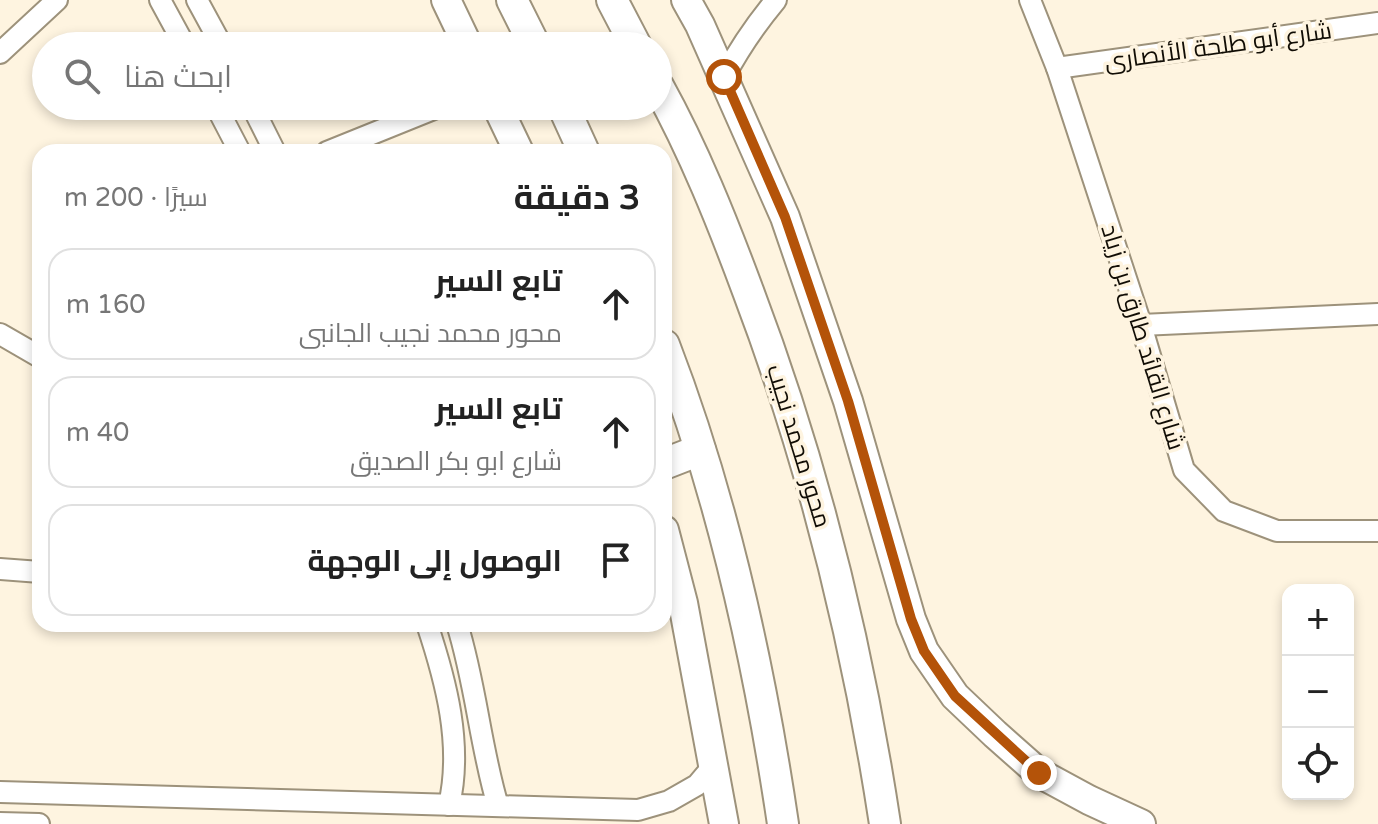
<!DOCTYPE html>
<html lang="ar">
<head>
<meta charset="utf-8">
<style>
  body { margin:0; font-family:"Varela Round",Cairo,sans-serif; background:#f6f6f6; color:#222; direction:rtl }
  .controls { position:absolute; right:24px; bottom:24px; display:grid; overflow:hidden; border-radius:16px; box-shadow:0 4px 12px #0003 }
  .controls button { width:72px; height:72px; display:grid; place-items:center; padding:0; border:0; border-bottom:2px solid #e0e0e0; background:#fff; color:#222; font:40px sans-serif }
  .stop { position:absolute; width:24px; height:24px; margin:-18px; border:6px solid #b45309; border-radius:50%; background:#fff }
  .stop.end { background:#b45309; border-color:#fff; box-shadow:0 2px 8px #0008 }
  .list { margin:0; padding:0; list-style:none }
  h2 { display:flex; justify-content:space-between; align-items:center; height:104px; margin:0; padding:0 32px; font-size:34px }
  h2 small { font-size:26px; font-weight:400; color:#767676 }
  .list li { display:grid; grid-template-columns:52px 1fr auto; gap:24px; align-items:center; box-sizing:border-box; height:112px; margin:0 16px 16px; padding:0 16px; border:2px solid #e0e0e0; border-radius:24px }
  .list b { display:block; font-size:30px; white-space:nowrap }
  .list p { margin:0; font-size:26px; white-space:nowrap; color:#767676 }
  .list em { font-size:26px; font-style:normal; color:#767676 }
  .icon { flex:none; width:44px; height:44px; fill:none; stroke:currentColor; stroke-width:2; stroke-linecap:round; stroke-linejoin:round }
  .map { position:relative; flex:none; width:1378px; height:824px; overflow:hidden; direction:ltr }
  .search { position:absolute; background:#fff; box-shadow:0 4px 12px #0003; left:32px; top:32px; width:640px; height:88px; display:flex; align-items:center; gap:20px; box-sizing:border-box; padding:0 28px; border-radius:44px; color:#767676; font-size:30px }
  .panel { position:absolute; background:#fff; box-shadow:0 4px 12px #0003; left:32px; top:144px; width:640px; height:488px; border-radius:24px; direction:rtl }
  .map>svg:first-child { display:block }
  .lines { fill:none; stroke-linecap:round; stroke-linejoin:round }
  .street-casing { stroke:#9d927b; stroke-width:24 }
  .secondary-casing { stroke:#9d927b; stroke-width:32 }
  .primary-casing { stroke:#9d927b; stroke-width:34 }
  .street { stroke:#fff; stroke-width:20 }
  .secondary { stroke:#fff; stroke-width:28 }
  .primary { stroke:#fff; stroke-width:30 }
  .route { stroke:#b45309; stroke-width:10 }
  .labels { text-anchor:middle; stroke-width:7; stroke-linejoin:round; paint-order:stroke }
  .street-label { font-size:24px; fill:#110d05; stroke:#fef4e0 }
</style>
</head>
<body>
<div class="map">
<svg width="1378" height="824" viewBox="0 0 1378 824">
  <rect width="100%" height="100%" fill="#fef4e0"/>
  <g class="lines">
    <defs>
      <g id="street">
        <polyline points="160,0 185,46"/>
        <polyline points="197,0 222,46"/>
        <polyline points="1030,0 1057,68 1138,315 1184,470 1224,511 1277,531 1378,531"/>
        <polyline points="0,53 57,0"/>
        <polyline points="1057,68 1378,23"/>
        <path d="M 724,77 C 739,49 756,24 776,0"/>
        <polyline points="216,106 240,152"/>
        <polyline points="252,106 275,152"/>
        <polyline points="327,152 441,106"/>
        <polyline points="1141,325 1378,314"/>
        <polyline points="0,334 40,357"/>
        <polyline points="0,569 40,572"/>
        <path d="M 427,624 C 446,681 463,745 449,805"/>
        <path d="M 457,624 C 476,684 480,746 498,806"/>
        <polyline points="0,792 638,810 669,801 697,785 713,766"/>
        <polyline points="0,823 39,824"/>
      </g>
      <g id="secondary">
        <polyline points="446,0 468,46"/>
        <polyline points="686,0 700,25 785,217 848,401 911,619 924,651 955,696 995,734 1039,773 1089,800 1141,824"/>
        <polyline points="497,106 519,152"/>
        <polyline points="664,530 683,603 724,824"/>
      </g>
      <g id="primary">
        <polyline points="512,0 535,46"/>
        <polyline points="612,0 636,46"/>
        <path d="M 658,86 C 694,151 722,221 748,291 C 814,465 857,640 885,824"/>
        <polyline points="563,106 584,152"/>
        <path d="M 664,345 C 723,498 759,662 783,824"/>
        <polyline points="664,464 700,450"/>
      </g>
    </defs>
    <!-- street casing -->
    <use href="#street" class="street-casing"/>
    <!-- secondary casing -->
    <use href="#secondary" class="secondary-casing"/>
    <!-- primary casing -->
    <use href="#primary" class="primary-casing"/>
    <!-- street -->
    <use href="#street" class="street"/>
    <!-- secondary -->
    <use href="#secondary" class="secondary"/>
    <!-- primary -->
    <use href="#primary" class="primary"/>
  </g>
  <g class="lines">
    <!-- route -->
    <polyline class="route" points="724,77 785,217 848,401 911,619 924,651 955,696 1039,773"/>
  </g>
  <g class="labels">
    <!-- street labels -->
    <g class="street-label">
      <text transform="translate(1218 46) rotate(-8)" y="8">شارع أبو طلحة الأنصارى</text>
      <text transform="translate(1143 337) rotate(73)" y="8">شارع القائد طارق بن زياد</text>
      <text transform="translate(799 446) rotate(73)" y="8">محور محمد نجيب</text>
    </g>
  </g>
</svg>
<div class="controls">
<button>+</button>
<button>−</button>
<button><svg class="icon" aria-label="locate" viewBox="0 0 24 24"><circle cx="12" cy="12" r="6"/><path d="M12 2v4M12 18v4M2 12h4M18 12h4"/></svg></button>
</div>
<div class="stop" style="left:724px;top:77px"></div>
<div class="stop end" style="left:1039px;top:773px"></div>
<div class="search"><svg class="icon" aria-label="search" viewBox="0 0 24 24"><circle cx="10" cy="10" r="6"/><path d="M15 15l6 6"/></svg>ابحث هنا</div>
<section class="panel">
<h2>3 دقيقة<small>سيرًا · 200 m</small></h2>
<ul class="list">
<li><svg class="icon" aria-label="ahead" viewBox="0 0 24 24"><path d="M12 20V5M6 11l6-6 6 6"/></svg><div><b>تابع السير</b><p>محور محمد نجيب الجانبى</p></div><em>160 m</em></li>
<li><svg class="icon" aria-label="ahead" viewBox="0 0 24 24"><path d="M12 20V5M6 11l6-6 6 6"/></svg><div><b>تابع السير</b><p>شارع ابو بكر الصديق</p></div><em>40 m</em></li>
<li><svg class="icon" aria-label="arrive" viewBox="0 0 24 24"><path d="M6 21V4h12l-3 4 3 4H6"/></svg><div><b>الوصول إلى الوجهة</b></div></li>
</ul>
</section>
</div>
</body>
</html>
